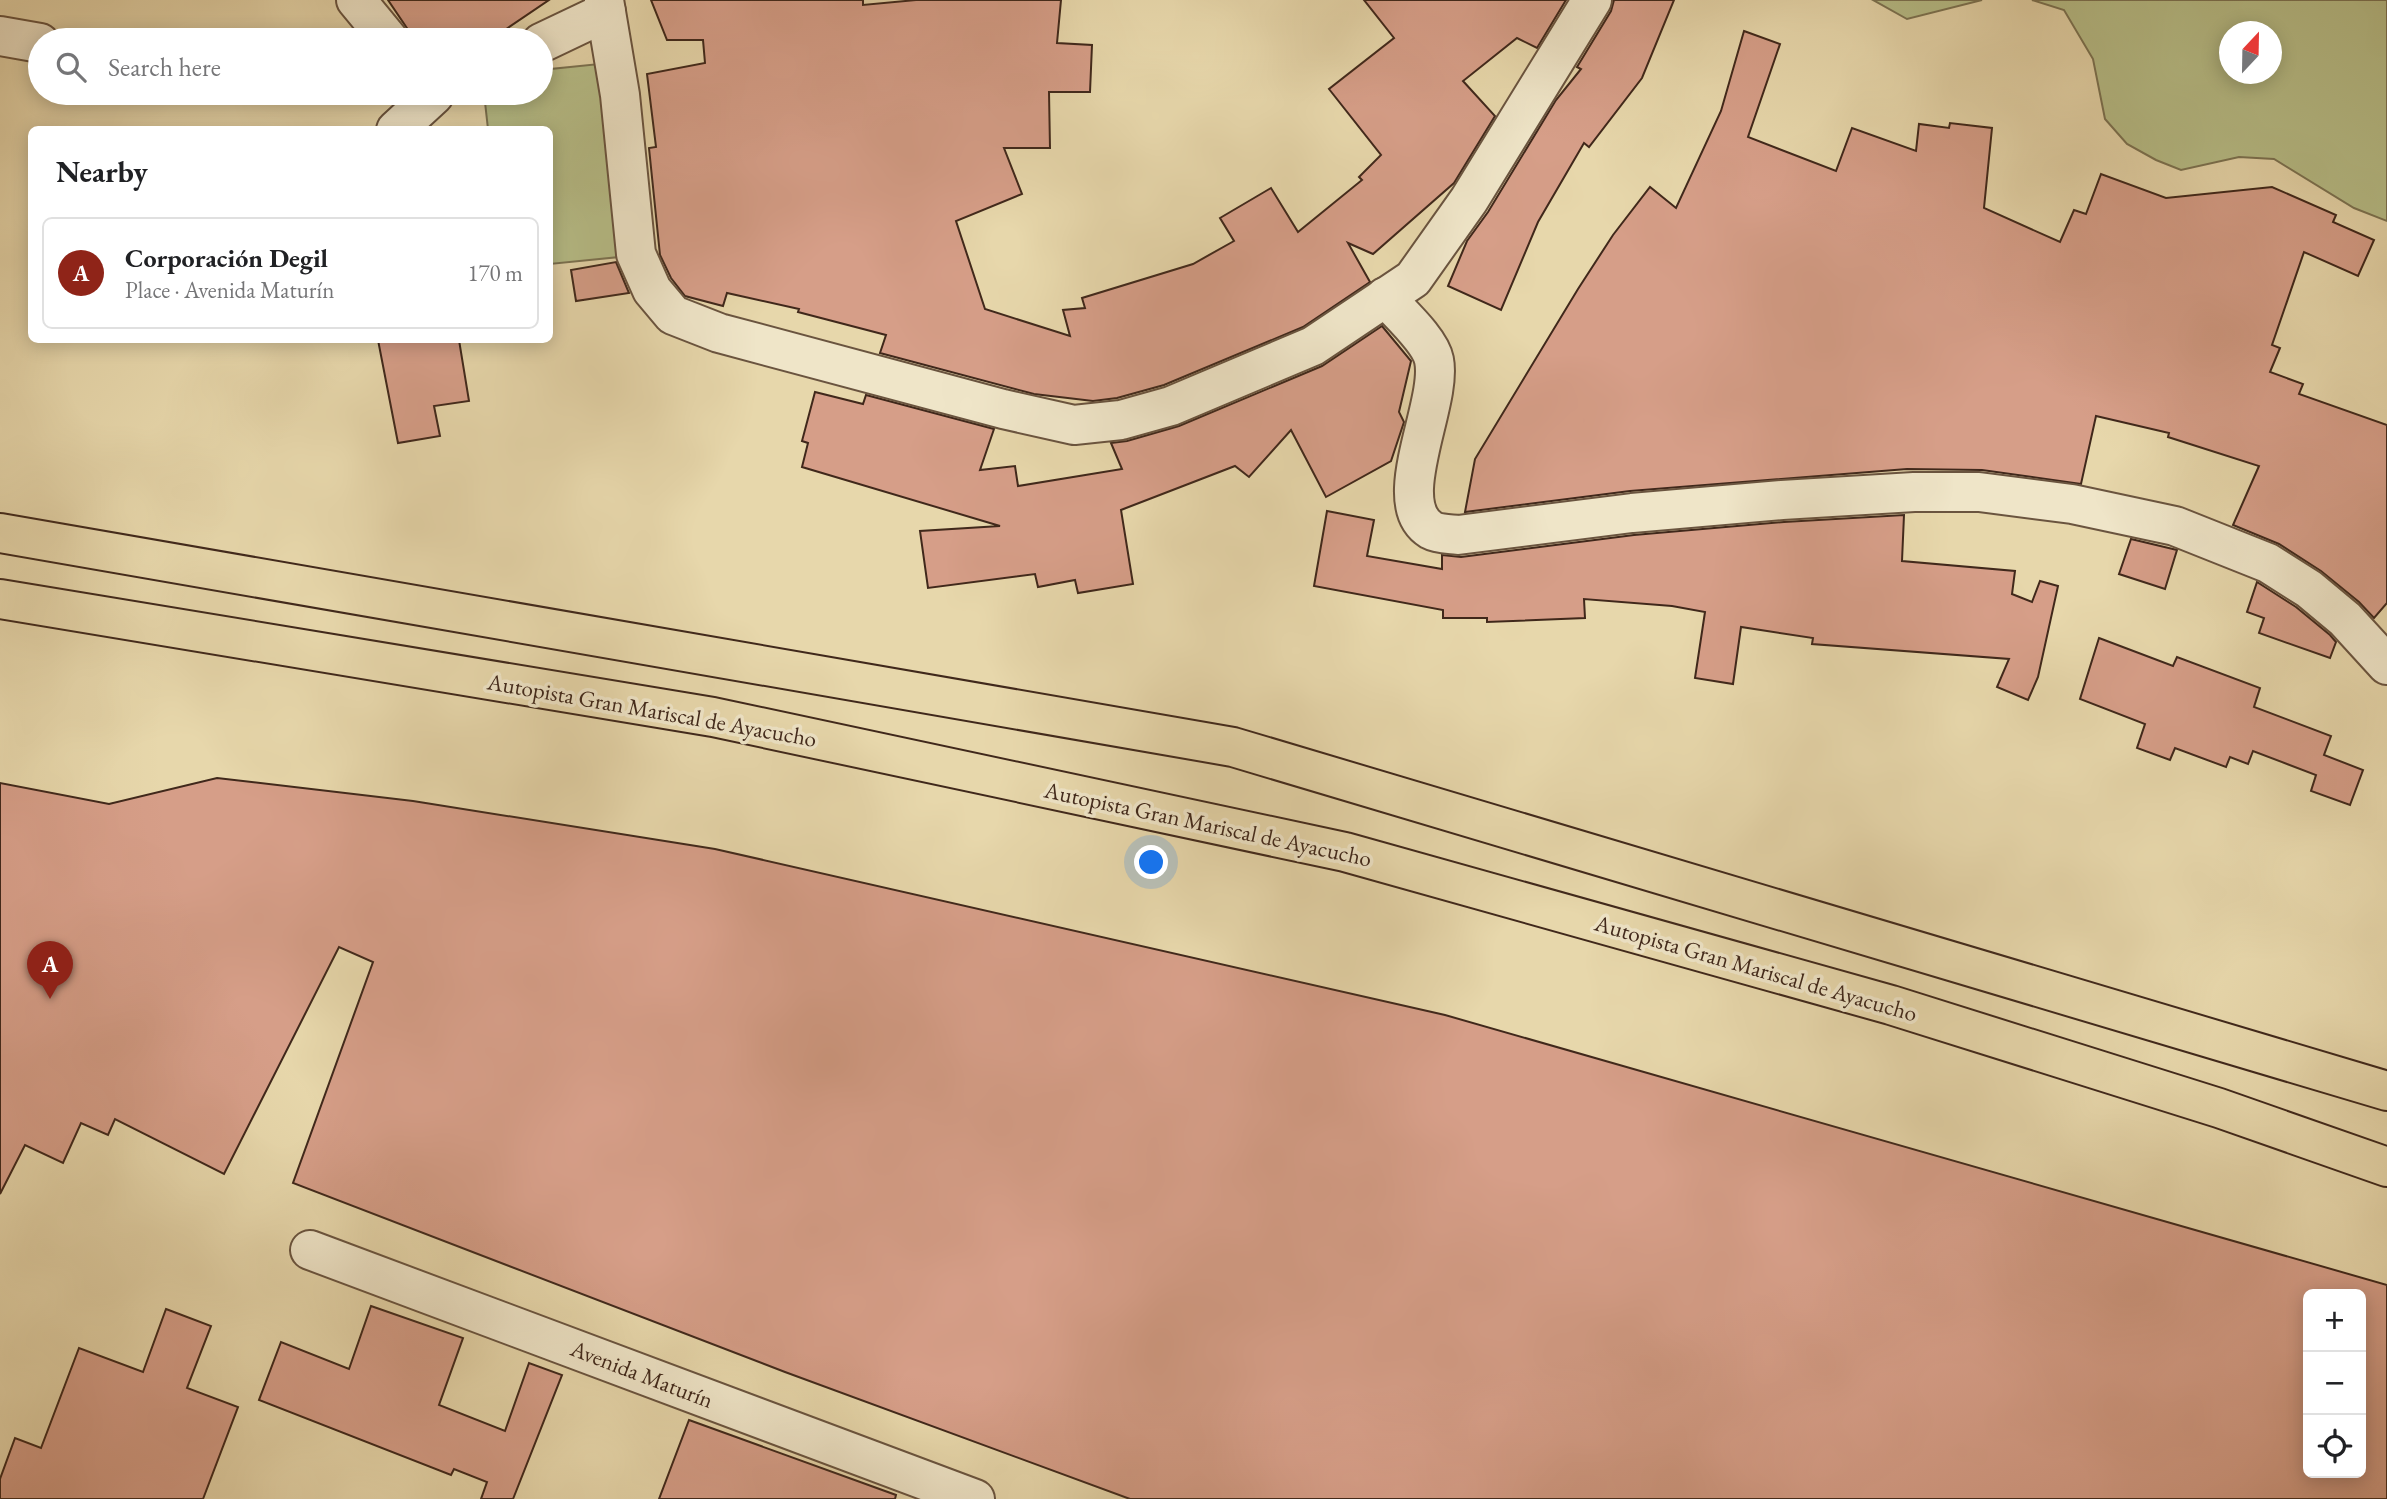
<!DOCTYPE html>
<html lang="en">
<head>
<meta charset="utf-8">
<style>
  body { margin:0; font-family:"EB Garamond",serif; background:#f2f2f2; color:#202124 }
  .controls { position:absolute; right:21px; bottom:21px; display:grid; overflow:hidden; border-radius:10px; box-shadow:0 4px 18px #0003 }
  .controls button { width:63px; height:63px; display:grid; place-items:center; padding:0; border:0; border-bottom:2px solid #e0e0e0; background:#fff; color:#202124; font:35px sans-serif }
  .compass { position:absolute; left:2219px; top:21px; width:63px; height:63px; border-radius:50%; background:#fff; box-shadow:0 4px 18px #0003; rotate:22deg }
  .you { position:absolute; left:1152px; top:863px; width:24px; height:24px; margin:-18px; border:5px solid #fff; border-radius:50%; background:#1a73e8; box-shadow:0 0 0 10px #1a73e833 }
  .badge { display:grid; place-items:center; width:46px; height:46px; border-radius:50%; background:#8f2418; color:#fff; font-size:23px; font-weight:700 }
  .pin { position:absolute; translate:-50% -58px; filter:drop-shadow(0 2px 4px #0008) }
  .pin::after { content:''; position:absolute; top:37px; width:24px; height:21px; background:inherit; clip-path:polygon(0 0,100% 0,50% 100%) }
  .list { margin:0; padding:0; list-style:none }
  h2 { display:flex; justify-content:space-between; align-items:center; height:91px; margin:0; padding:0 28px; font-size:30px }
  h2 small { font-size:23px; font-weight:400; color:#757577 }
  .list li { display:grid; grid-template-columns:46px 1fr auto; gap:21px; align-items:center; box-sizing:border-box; height:112px; margin:0 14px 14px; padding:0 14px; border:2px solid #e0e0e0; border-radius:10px }
  .list b { display:block; font-size:26px; white-space:nowrap }
  .list p { margin:0; font-size:23px; white-space:nowrap; color:#757577 }
  .list em { font-size:23px; font-style:normal; color:#757577 }
  .icon { flex:none; width:38px; height:38px; fill:none; stroke:currentColor; stroke-width:2; stroke-linecap:round; stroke-linejoin:round }
  .map { position:relative; flex:none; width:2387px; height:1499px; overflow:hidden }
  .search { position:absolute; background:#fff; box-shadow:0 4px 18px #0003; left:28px; top:28px; width:525px; height:77px; display:flex; align-items:center; gap:18px; box-sizing:border-box; padding:0 24px; border-radius:38px; color:#757577; font-size:26px }
  .panel { position:absolute; background:#fff; box-shadow:0 4px 18px #0003; left:28px; top:126px; width:525px; height:217px; border-radius:10px }
  .map>svg:first-child { display:block }
  .green { fill:#b7be88; stroke:#7c7352; stroke-width:2; fill-rule:evenodd }
  .building { fill:#d69e88; stroke:#40281b; stroke-width:2; fill-rule:evenodd }
  .lines { fill:none; stroke-linecap:round; stroke-linejoin:round }
  .minor-casing { stroke:#6a543f; stroke-width:42 }
  .highway-casing { stroke:#40281b; stroke-width:42 }
  .minor { stroke:#efe5c8; stroke-width:38 }
  .highway { stroke:#e7d7ab; stroke-width:38 }
  .labels { text-anchor:middle; stroke-width:7; stroke-linejoin:round; paint-order:stroke }
  .street-label { font-size:23px; fill:#40281b; stroke:#efe5c8 }
</style>
</head>
<body>
<div class="map">
<svg width="2387" height="1499" viewBox="0 0 2387 1499">
  <rect width="100%" height="100%" fill="#e7d7ab"/>
  <filter id="stains"><feTurbulence type="fractalNoise" baseFrequency=".00286" numOctaves="4"/><feColorMatrix values="0 0 0 0 .2 0 0 0 0 .09 0 0 0 0 .02 0 0 0 .5 -.17"/></filter>
  <radialGradient id="worn" r=".72"><stop offset=".6" stop-color="#630" stop-opacity="0"/><stop offset="1" stop-color="#630" stop-opacity=".3"/></radialGradient>
  <!-- green -->
  <g class="green">
    <polygon points="1873,0 1982,0 1907,19"/>
    <path d="M 2032,0 L 2387,0 L 2387,221 L 2354,208 L 2274,159 L 2239,157 L 2181,170 L 2156,160 L 2127,144 L 2105,119 L 2093,59 L 2064,10 ZM 2230,32 L 2272,32 L 2272,74 L 2230,74 Z"/>
    <polygon points="599,64 619,257 550,264 550,130 488,129 484,93 541,93 541,70"/>
  </g>
  <!-- building -->
  <g class="building">
    <polygon points="388,0 549,0 490,40 415,40"/>
    <polygon points="651,0 863,0 863,5 916,0 1061,0 1057,43 1092,45 1090,92 1049,92 1050,148 1004,148 1022,194 956,221 985,309 1070,336 1063,310 1085,308 1082,298 1193,264 1234,241 1220,218 1271,188 1298,232 1362,180 1359,177 1381,155 1329,89 1394,38 1364,0 1566,0 1537,48 1517,38 1463,81 1495,116 1454,183 1373,254 1348,243 1370,282 1303,327 1164,385 1117,398 1093,401 1034,394 880,353 886,335 798,312 799,309 727,293 723,306 685,296 671,278 660,255 649,148 656,147 647,74 705,63 703,40 667,40"/>
    <polygon points="1614,0 1674,0 1642,78 1589,147 1584,143 1538,222 1501,310 1448,286 1467,241 1488,212 1556,100 1581,69 1577,67 1611,11"/>
    <polygon points="1744,31 1780,44 1748,137 1836,171 1852,128 1916,151 1919,124 1949,128 1950,123 1992,128 1984,208 2060,242 2074,210 2086,214 2101,174 2166,198 2272,187 2336,215 2333,222 2374,240 2358,276 2304,252 2272,345 2280,348 2270,372 2303,384 2299,394 2387,425 2387,603 2374,618 2359,602 2321,571 2279,544 2233,525 2259,466 2168,437 2169,433 2096,416 2081,484 1982,470 1907,469 1630,491 1465,512 1475,459 1578,289 1613,235 1650,187 1676,208 1721,111"/>
    <polygon points="616,262 629,293 576,301 571,270"/>
    <polygon points="1382,326 1411,361 1399,412 1404,422 1391,461 1326,497 1291,430 1249,477 1235,466 1121,510 1133,584 1078,593 1075,580 1038,587 1035,574 928,588 920,531 1000,526 802,467 808,443 802,441 815,392 863,404 866,395 994,429 980,470 1015,466 1018,486 1122,469 1111,443 1127,441 1179,426 1322,366"/>
    <polygon points="378,340 459,340 469,401 434,406 440,436 398,443"/>
    <polygon points="1327,511 1374,520 1367,556 1442,569 1442,555 1461,557 1634,535 1784,522 1904,515 1902,561 2015,571 2012,594 2032,602 2040,581 2058,586 2038,677 2028,700 1997,687 2009,659 1812,644 1813,638 1741,627 1733,684 1695,678 1705,612 1672,606 1584,599 1585,618 1487,622 1487,618 1443,618 1443,610 1314,586"/>
    <polygon points="2131,539 2177,550 2165,589 2119,574"/>
    <polygon points="2257,582 2296,607 2330,635 2336,642 2330,658 2259,633 2264,618 2247,612"/>
    <polygon points="2099,638 2173,666 2177,657 2260,688 2254,707 2331,736 2324,755 2363,770 2350,805 2311,791 2316,775 2253,751 2248,764 2230,757 2226,767 2175,748 2170,760 2137,748 2145,724 2080,699"/>
    <path d="M 217,778 L 413,801 L 715,849 L 1445,1015 L 2387,1285 L 2387,1499 L 1130,1499 L 785,1372 L 293,1183 L 373,962 L 339,947 L 224,1174 L 115,1119 L 108,1135 L 81,1123 L 63,1163 L 25,1145 L 0,1194 L 0,783 L 109,804 ZM 2308,1294 L 2361,1294 L 2361,1473 L 2308,1473 Z"/>
    <polygon points="371,1306 463,1338 439,1405 505,1431 529,1363 562,1375 513,1499 481,1499 487,1482 454,1469 451,1475 259,1400 281,1342 349,1369"/>
    <polygon points="166,1309 211,1326 187,1388 238,1407 203,1499 0,1499 0,1479 15,1438 41,1448 79,1348 143,1372"/>
    <polygon points="689,1420 896,1495 895,1499 659,1499"/>
  </g>
  <g class="lines">
    <defs>
      <g id="minor">
        <polyline points="356,0 389,40"/>
        <polyline points="604,0 620,95 636,254 652,290 673,315 719,333 1003,409 1074,425 1121,420 1171,406 1313,346 1413,279 1469,200 1592,0"/>
        <polyline points="0,36 40,43"/>
        <polyline points="541,43 606,12"/>
        <polyline points="396,130 434,95"/>
        <path d="M 1385,297 C 1399,313 1430,340 1434,360 C 1443,404 1387,503 1431,530 C 1438,534 1450,534 1458,535 L 1632,513 L 1782,500 L 1914,492 L 1979,492 L 2072,504 L 2175,526 L 2268,563 L 2309,589 L 2345,619 L 2387,665"/>
        <polyline points="310,1250 975,1499"/>
      </g>
      <g id="highway">
        <polyline points="0,533 1233,747 2387,1091"/>
        <polyline points="0,599 713,717 1345,852 1891,1005 2219,1108 2387,1167"/>
      </g>
    </defs>
    <!-- minor casing -->
    <use href="#minor" class="minor-casing"/>
    <!-- highway casing -->
    <use href="#highway" class="highway-casing"/>
    <!-- minor -->
    <use href="#minor" class="minor"/>
    <!-- highway -->
    <use href="#highway" class="highway"/>
  </g>
  <g class="labels">
    <!-- street labels -->
    <g class="street-label">
      <text transform="translate(652 710) rotate(10)" y="8">Autopista Gran Mariscal de Ayacucho</text>
      <text transform="translate(1208 824) rotate(12)" y="8">Autopista Gran Mariscal de Ayacucho</text>
      <text transform="translate(1756 968) rotate(16)" y="8">Autopista Gran Mariscal de Ayacucho</text>
      <text transform="translate(642 1374) rotate(21)" y="8">Avenida Maturín</text>
    </g>
  </g>
  <rect width="100%" height="100%" filter="url(#stains)"/>
  <rect width="100%" height="100%" fill="url(#worn)"/>
</svg>
<div class="controls">
<button>+</button>
<button>−</button>
<button><svg class="icon" aria-label="locate" viewBox="0 0 24 24"><circle cx="12" cy="12" r="6"/><path d="M12 2v4M12 18v4M2 12h4M18 12h4"/></svg></button>
</div>
<svg class="compass" viewBox="-18 -18 36 36"><path d="M0-13l5 13h-10z" fill="#e53935"/><path d="M0 13l5-13h-10z" fill="#757577"/></svg>
<div class="you"></div>
<div class="pin badge" style="left:50px;top:999px">A</div>
<div class="search"><svg class="icon" aria-label="search" viewBox="0 0 24 24"><circle cx="10" cy="10" r="6"/><path d="M15 15l6 6"/></svg>Search here</div>
<section class="panel">
<h2>Nearby<small></small></h2>
<ul class="list">
<li><span class="badge">A</span><div><b>Corporación Degil</b><p>Place · Avenida Maturín</p></div><em>170 m</em></li>
</ul>
</section>
</div>
</body>
</html>
